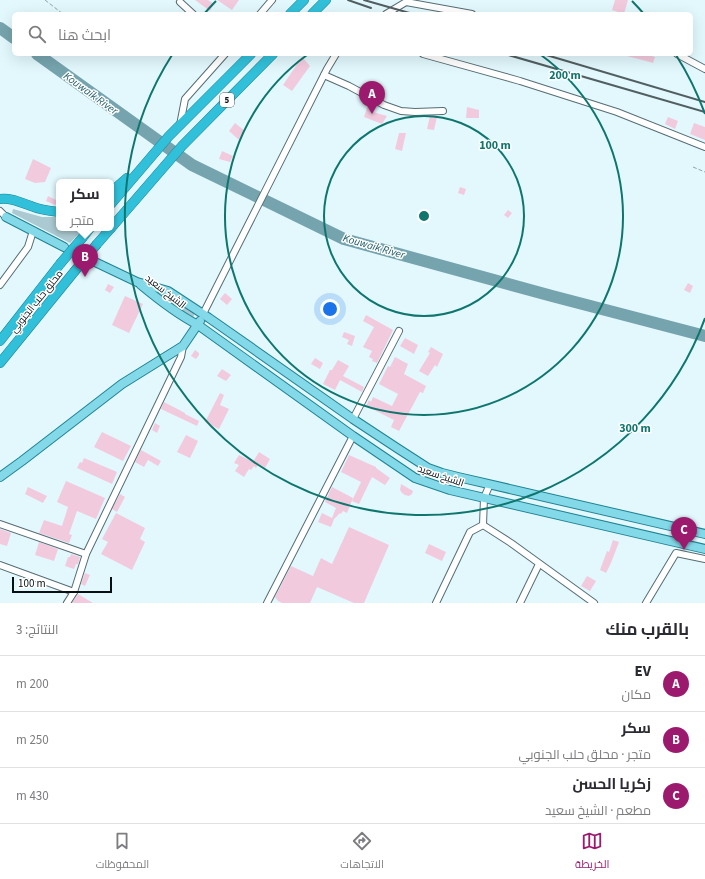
<!DOCTYPE html>
<html lang="ar">
<head>
<meta charset="utf-8">
<style>
  body { margin:0; font-family:"Source Sans 3",Cairo,sans-serif; background:#f7f7f7; color:#2b2b33; direction:rtl }
  .scale { position:absolute; left:12px; bottom:10px; width:100px; box-sizing:border-box; padding-left:4px; border:2px solid #060f11; border-top:0; font-size:11px; line-height:14px; white-space:nowrap; color:#060f11; -webkit-text-stroke:3px #fff; paint-order:stroke }
  .you { position:absolute; left:330px; top:309px; width:14px; height:14px; margin:-10px; border:3px solid #fff; border-radius:50%; background:#1a73e8; box-shadow:0 0 0 6px #1a73e833 }
  .badge { display:grid; place-items:center; width:26px; height:26px; border-radius:50%; background:#9c1a6e; color:#fff; font-size:13px; font-weight:700 }
  .pin { position:absolute; translate:-50% -33px; filter:drop-shadow(0 1px 2px #0008) }
  .pin::after { content:''; position:absolute; top:21px; width:14px; height:12px; background:inherit; clip-path:polygon(0 0,100% 0,50% 100%) }
  .popup { position:absolute; left:56px; top:179px; width:58px; height:52px; box-sizing:border-box; display:grid; place-content:center; border-radius:6px; background:#fff; filter:drop-shadow(0 1px 3px #0005); font-size:13px; white-space:nowrap; color:#7c7c81 }
  .popup b { font-size:15px; color:#2b2b33 }
  .popup::after { content:''; position:absolute; left:50%; top:100%; margin-left:-8px; border:8px solid transparent; border-top-color:#fff }
  .list { margin:0; padding:0; list-style:none }
  h2 { display:flex; justify-content:space-between; align-items:center; height:52px; margin:0; padding:0 16px; font-size:17px }
  h2 small { font-size:13px; font-weight:400; color:#7c7c81 }
  .list li { display:grid; grid-template-columns:26px 1fr auto; gap:12px; align-items:center; box-sizing:border-box; height:56px; padding:0 16px; border-top:1px solid #e1e1e2 }
  .list b { display:block; font-size:15px; white-space:nowrap }
  .list p { margin:0; font-size:13px; white-space:nowrap; color:#7c7c81 }
  .list em { font-size:13px; font-style:normal; color:#7c7c81 }
  .icon { flex:none; width:22px; height:22px; fill:none; stroke:currentColor; stroke-width:2; stroke-linecap:round; stroke-linejoin:round }
  .map { position:relative; flex:none; width:705px; height:603px; overflow:hidden; direction:ltr }
  .search { position:absolute; background:#fff; box-shadow:0 4px 16px #0002; left:12px; right:12px; top:12px; height:44px; display:flex; align-items:center; gap:10px; box-sizing:border-box; padding:0 14px; border-radius:6px; color:#7c7c81; font-size:15px }
  .sheet { height:220px; background:#fff }
  nav { display:flex; justify-content:space-around; align-items:center; box-sizing:border-box; height:56px; border-top:1px solid #e1e1e2; background:#fff; font-size:11px; color:#7c7c81 }
  nav a { display:grid; justify-items:center; gap:2px }
  nav .on { color:#9c1a6e }
  .map>svg:first-child { display:block }
  .green { fill:#aac9d0 }
  .lines { fill:none; stroke-linecap:round; stroke-linejoin:round }
  .river { stroke:#76a4ae; stroke-width:12 }
  .building { fill:#f2cade }
  .major-tunnel { stroke:#c1d5da; stroke-width:8; stroke-dasharray:8 4; stroke-linecap:butt }
  .minor-casing { stroke:#556d73; stroke-width:8 }
  .major-casing { stroke:#228293; stroke-width:10 }
  .highway-casing { stroke:#228293; stroke-width:10 }
  .path { stroke:#92a3a7; stroke-width:1; stroke-dasharray:4 2; stroke-linecap:butt }
  .minor { stroke:#fff; stroke-width:6 }
  .major { stroke:#83d9e8; stroke-width:8 }
  .highway { stroke:#31c0d9; stroke-width:9 }
  .rail { stroke:#515f62; stroke-width:2 }
  .highway-bridge-casing { stroke:#228293; stroke-width:10; stroke-linecap:butt }
  .highway-bridge { stroke:#31c0d9; stroke-width:9 }
  .ring { fill:none; stroke:#0f766e; stroke-width:2 }
  .labels { text-anchor:middle; stroke-width:3; stroke-linejoin:round; paint-order:stroke }
  .shield { fill:#fff; stroke:#515758; stroke-width:1 }
  .shield-label { font-size:9px; font-weight:bold; fill:#060f11 }
  .street-label { font-size:10px; fill:#060f11; stroke:#fff }
  .water-label { font-size:11px; font-style:italic; fill:#1d5c68; stroke:#fff }
  .centre { fill:#0f766e; stroke:#fff; stroke-width:2 }
  .ring-label { font-size:12px; text-anchor:middle; font-weight:bold; fill:#0f766e; stroke:#fff; stroke-width:3; stroke-linejoin:round; paint-order:stroke }
</style>
</head>
<body>
<div class="map">
<svg width="705" height="603" viewBox="0 0 705 603">
  <rect width="100%" height="100%" fill="#e2f8fd"/>
  <!-- green -->
  <g class="green">
    <polygon points="13,209 42,217 59,217 59,228 84,228 70,243 12,213"/>
    <polygon points="162,293 171,297 195,312 193,318 160,296"/>
  </g>
  <g class="lines">
    <!-- river -->
    <g class="river">
      <polyline points="0,28 14,38"/>
      <polyline points="37,54 192,165 344,239 552,296 705,336"/>
    </g>
  </g>
  <!-- building -->
  <g class="building">
    <polygon points="195,0 208,0 214,4 210,11"/>
    <polygon points="217,0 239,0 232,10"/>
    <polygon points="615,0 628,0 624,14 612,10"/>
    <polygon points="628,54 640,54 648,56 648,55 655,57 653,63 646,61 627,56"/>
    <polygon points="302,57 310,66 292,91 283,85"/>
    <polygon points="369,102 375,105 373,112 387,116 382,124 364,117"/>
    <polygon points="467,107 479,110 479,118 466,118"/>
    <polygon points="430,116 437,117 434,130 427,129"/>
    <polygon points="668,117 678,121 675,129 665,124"/>
    <polygon points="235,123 245,131 239,140 229,131"/>
    <polygon points="694,123 705,127 705,140 690,134"/>
    <polygon points="399,133 406,133 402,151 395,149"/>
    <polygon points="222,151 233,156 230,162 219,159"/>
    <polygon points="33,159 51,168 45,182 35,183 25,179"/>
    <polygon points="460,187 466,189 464,195 458,193"/>
    <polygon points="48,196 58,201 55,205 46,201"/>
    <polygon points="508,210 512,213 508,218 504,215"/>
    <polygon points="688,283 693,286 690,293 684,290"/>
    <polygon points="108,284 114,287 110,293 105,290"/>
    <polygon points="225,293 232,299 227,305 220,299"/>
    <polygon points="125,296 143,304 129,333 112,325"/>
    <polygon points="366,315 393,330 377,363 372,361 373,359 369,357 372,351 363,347 374,327 363,321"/>
    <polygon points="344,332 355,336 352,346 347,344 349,340 342,337"/>
    <polygon points="405,338 418,345 414,354 400,346"/>
    <polygon points="431,347 443,354 437,367 435,365 428,376 419,371 430,353 428,352"/>
    <polygon points="195,350 199,353 199,355 196,359 191,356"/>
    <polygon points="395,357 408,364 404,374 426,386 423,393 420,392 399,431 391,427 394,420 366,406 369,400 371,402 373,397 392,406 398,394 379,384 388,366 390,367"/>
    <polygon points="315,358 323,363 320,369 311,364"/>
    <polygon points="338,360 349,366 343,376 364,387 362,392 340,380 335,390 323,384 330,370 332,370"/>
    <polygon points="222,369 231,375 226,381 217,376"/>
    <polygon points="220,393 224,395 220,405 229,409 219,429 205,422"/>
    <polygon points="164,402 185,413 185,414 199,421 197,426 161,409"/>
    <polygon points="155,423 160,426 157,433 152,430"/>
    <polygon points="102,432 131,446 123,461 94,447"/>
    <polygon points="186,435 198,441 190,458 177,452"/>
    <polygon points="141,450 161,461 158,466 148,460 144,467 135,462"/>
    <polygon points="259,452 270,459 265,468 259,464 256,468 254,466 251,470 249,469 244,477 235,471 239,465 234,463 239,455 253,462"/>
    <polygon points="349,455 376,467 376,468 390,478 385,485 372,477 359,504 352,501 361,482 341,472"/>
    <polygon points="84,458 117,472 112,484 77,468 80,462 82,463"/>
    <polygon points="66,481 105,498 96,519 77,511 69,534 72,535 69,543 39,533 44,520 62,526 68,507 57,502"/>
    <polygon points="401,484 413,491 412,494 409,496 405,495 402,493 400,490"/>
    <polygon points="28,487 47,496 43,503 25,494"/>
    <polygon points="332,487 353,498 347,513 343,511 341,514 340,513 334,519 331,527 318,522 322,513 332,518 336,508 325,502"/>
    <polygon points="120,494 125,497 117,512 112,509"/>
    <polygon points="116,513 145,528 140,539 145,542 132,570 101,554 108,542 102,539"/>
    <polygon points="349,527 389,545 364,603 354,603 317,587 310,603 282,603 278,601 275,597 291,566 313,576 321,558 332,564"/>
    <polygon points="0,529 11,533 7,546 0,544"/>
    <polygon points="613,540 619,542 611,563 606,573 600,570 607,551 609,552"/>
    <polygon points="39,542 58,549 54,561 35,555"/>
    <polygon points="429,544 446,552 442,561 425,553"/>
    <polygon points="71,554 80,557 78,564 76,564 74,569 65,566 68,557 70,557"/>
    <polygon points="85,573 90,575 85,586 81,584"/>
    <polygon points="587,576 596,581 590,591 581,586"/>
    <polygon points="78,594 93,603 72,603"/>
  </g>
  <g class="lines">
    <!-- major-tunnel -->
    <polyline class="major-tunnel" points="67,248 95,262"/>
    <defs>
      <g id="minor">
        <polyline points="180,2 193,14"/>
        <polyline points="260,14 272,0"/>
        <polyline points="386,14 406,2 472,14"/>
        <polyline points="423,54 520,81 617,112 705,147"/>
        <polyline points="677,54 705,69"/>
        <polyline points="324,75 349,86 384,105 401,111 415,112 443,111"/>
        <polyline points="180,125 185,99 225,54"/>
        <polyline points="0,211 6,217"/>
        <polyline points="0,285 28,247 33,231"/>
        <polyline points="203,314 327,69 336,54"/>
        <polyline points="353,419 399,331"/>
        <polyline points="0,524 86,554"/>
        <polyline points="483,525 511,543 594,603"/>
        <polyline points="0,565 74,592"/>
        <polyline points="67,603 74,592 86,554 181,357 183,346"/>
        <polyline points="267,603 353,436"/>
        <polyline points="436,603 470,532 483,525 484,498 490,484"/>
        <polyline points="520,603 539,564"/>
        <polyline points="646,603 676,553 705,559"/>
      </g>
      <g id="major">
        <polyline points="6,217 64,247"/>
        <polyline points="95,262 137,282 168,291 209,318 353,419 397,448 428,468 442,473 458,477 705,534"/>
        <path d="M 141,285 C 159,300 177,314 198,325 L 353,436 L 415,478 L 450,490 L 705,549"/>
        <polyline points="0,477 22,461 122,384 183,346 200,321"/>
      </g>
      <g id="highway">
        <polyline points="290,14 304,0"/>
        <polyline points="312,14 326,0"/>
        <polyline points="111,192 127,178"/>
        <path d="M 0,199 C 13,198 19,202 31,206 C 40,210 49,211 59,212"/>
        <polyline points="111,204 169,136 251,54"/>
        <polyline points="111,228 182,146 273,54"/>
        <polyline points="83,237 90,228"/>
        <polyline points="97,244 111,228"/>
        <polyline points="0,341 60,264"/>
        <polyline points="0,363 74,272"/>
      </g>
    </defs>
    <!-- minor casing -->
    <use href="#minor" class="minor-casing"/>
    <!-- major casing -->
    <use href="#major" class="major-casing"/>
    <!-- highway casing -->
    <use href="#highway" class="highway-casing"/>
    <!-- path -->
    <g class="path">
      <polyline points="45,0 63,14"/>
      <polyline points="693,167 705,172"/>
    </g>
    <!-- minor -->
    <use href="#minor" class="minor"/>
    <!-- major -->
    <use href="#major" class="major"/>
    <!-- highway -->
    <use href="#highway" class="highway"/>
    <!-- rail -->
    <g class="rail">
      <polyline points="348,0 371,8"/>
      <polyline points="364,0 413,14"/>
      <polyline points="505,54 705,112"/>
      <polyline points="543,54 705,102"/>
    </g>
    <defs>
      <g id="highway-bridge">
        <polyline points="60,264 83,237"/>
        <polyline points="74,272 97,244"/>
      </g>
    </defs>
    <!-- highway-bridge casing -->
    <use href="#highway-bridge" class="highway-bridge-casing"/>
    <!-- highway-bridge -->
    <use href="#highway-bridge" class="highway-bridge"/>
  </g>
  <!-- distance rings -->
  <g class="ring">
    <circle cx="424" cy="216" r="100"/>
    <path d="M541 55A199 199 0 1 1 307 55"/>
    <path d="M705 318A299 299 0 1 1 172 55M204 14A299 299 0 0 1 216 1M632 1A299 299 0 0 1 644 14M676 55A299 299 0 0 1 705 114"/>
  </g>
  <g class="labels">
    <!-- shield labels -->
    <rect class="shield" x="220" y="93" width="14" height="14" rx="3"/>
    <g class="shield-label">
      <text x="227" y="103">5</text>
    </g>
    <!-- street labels -->
    <g class="street-label">
      <text transform="translate(166 291) rotate(38)" y="4">الشيخ سعيد</text>
      <text transform="translate(36 301) rotate(-51)" y="4">محلق حلب الجنوبي</text>
      <text transform="translate(441 475) rotate(19)" y="4">الشيخ سعيد</text>
    </g>
    <!-- water labels -->
    <g class="water-label">
      <text transform="translate(91 93) rotate(36)" y="4">Kouwaik River</text>
      <text transform="translate(374 246) rotate(16)" y="4">Kouwaik River</text>
    </g>
  </g>
  <circle cx="424" cy="216" r="6" class="centre"/>
  <g class="ring-label">
    <text x="565" y="79">200 m</text>
    <text x="495" y="149">100 m</text>
    <text x="635" y="432">300 m</text>
  </g>
</svg>
<div class="scale">100 m</div>
<div class="you"></div>
<div class="pin badge" style="left:372px;top:114px">A</div>
<div class="pin badge" style="left:85px;top:277px">B</div>
<div class="popup"><b>سكر</b>متجر</div>
<div class="pin badge" style="left:684px;top:550px">C</div>
<div class="search"><svg class="icon" aria-label="search" viewBox="0 0 24 24"><circle cx="10" cy="10" r="6"/><path d="M15 15l6 6"/></svg>ابحث هنا</div>
</div>
<section class="sheet">
<h2>بالقرب منك<small>النتائج: 3</small></h2>
<ul class="list">
<li><span class="badge">A</span><div><b>EV</b><p>مكان</p></div><em>200 m</em></li>
<li><span class="badge">B</span><div><b>سكر</b><p>متجر · محلق حلب الجنوبي</p></div><em>250 m</em></li>
<li><span class="badge">C</span><div><b>زكريا الحسن</b><p>مطعم · الشيخ سعيد</p></div><em>430 m</em></li>
</ul>
</section>
<nav>
<a class="on"><svg class="icon" aria-label="map" viewBox="0 0 24 24"><path d="M3 6l6-2 6 2 6-2v14l-6 2-6-2-6 2zM9 4v14M15 6v14"/></svg>الخريطة</a>
<a><svg class="icon" aria-label="directions" viewBox="0 0 24 24"><path d="M12 3l9 9-9 9-9-9zM9 14v-3h6M13 9l2 2-2 2"/></svg>الاتجاهات</a>
<a><svg class="icon" aria-label="saved" viewBox="0 0 24 24"><path d="M7 4h10v16l-5-4-5 4z"/></svg>المحفوظات</a>
</nav>
</body>
</html>
